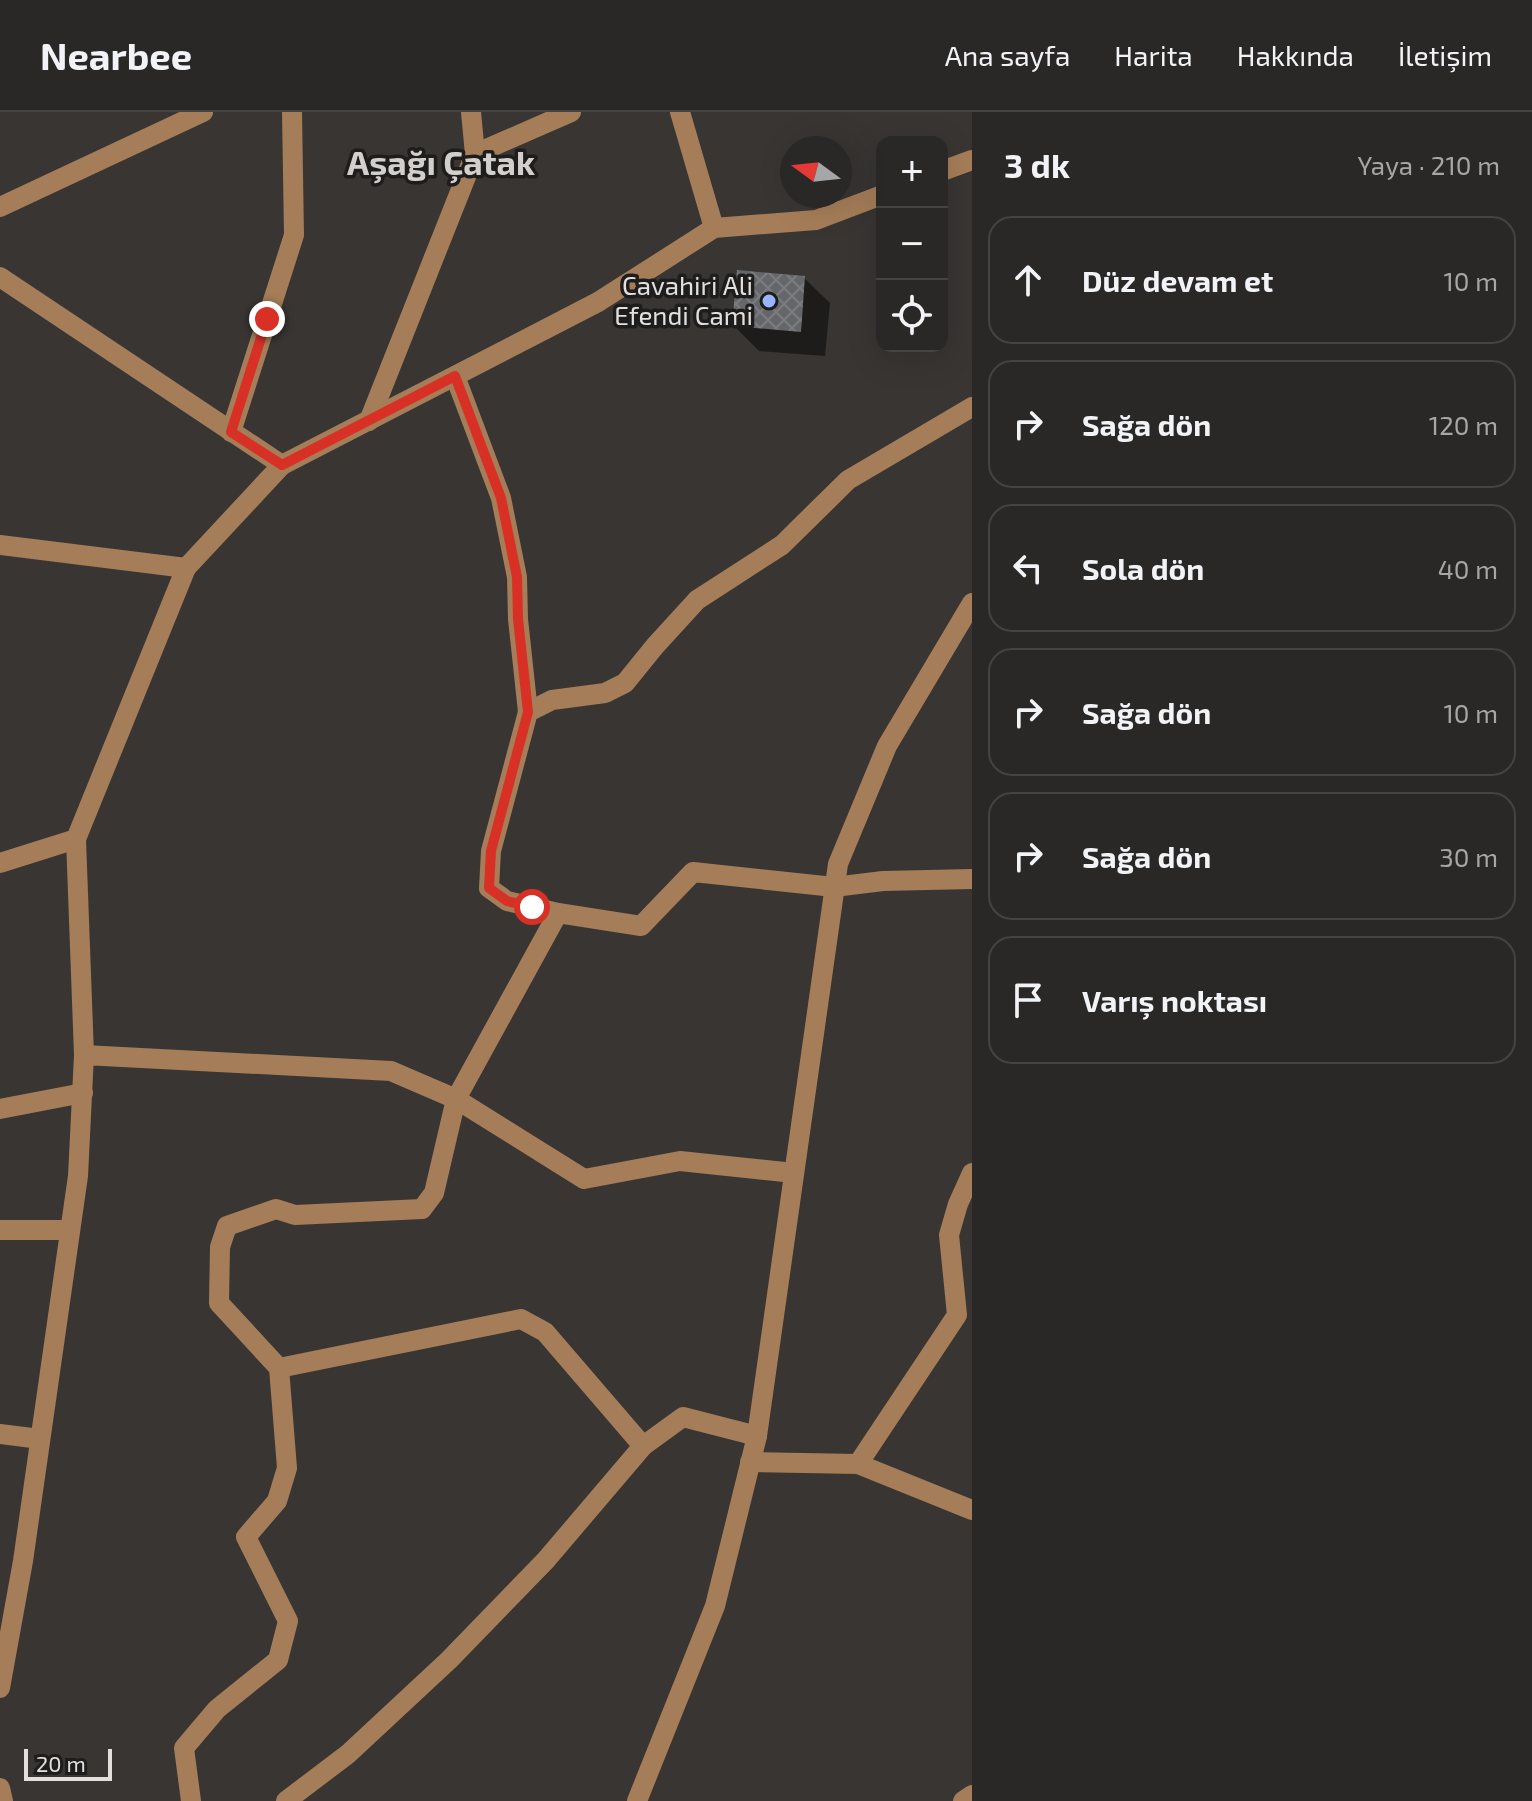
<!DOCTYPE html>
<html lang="tr">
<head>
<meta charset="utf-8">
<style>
  body { margin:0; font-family:"Exo 2",sans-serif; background:#363432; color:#f1f3f6 }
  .controls { position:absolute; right:24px; top:24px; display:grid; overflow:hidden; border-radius:16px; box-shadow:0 8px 32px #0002 }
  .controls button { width:72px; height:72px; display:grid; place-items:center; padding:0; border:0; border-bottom:2px solid #464443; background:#2a2826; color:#f1f3f6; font:40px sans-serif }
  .compass { position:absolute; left:780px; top:24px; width:72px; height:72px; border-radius:50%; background:#2a2826; box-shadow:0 8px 32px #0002; rotate:285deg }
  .scale { position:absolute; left:24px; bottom:20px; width:88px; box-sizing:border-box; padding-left:8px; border:4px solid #e1e0de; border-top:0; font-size:22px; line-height:28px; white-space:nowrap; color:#e1e0de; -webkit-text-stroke:6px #1e1d1c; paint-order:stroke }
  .stop { position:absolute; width:24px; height:24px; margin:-18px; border:6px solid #d93025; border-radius:50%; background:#fff }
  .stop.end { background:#d93025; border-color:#fff; box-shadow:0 2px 8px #0008 }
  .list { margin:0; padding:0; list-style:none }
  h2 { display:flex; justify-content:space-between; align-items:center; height:104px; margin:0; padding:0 32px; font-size:34px }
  h2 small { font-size:26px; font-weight:400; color:#a5a6a7 }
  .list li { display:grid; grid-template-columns:52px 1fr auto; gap:24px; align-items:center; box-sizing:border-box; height:128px; margin:0 16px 16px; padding:0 16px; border:2px solid #464443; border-radius:24px }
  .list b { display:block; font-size:30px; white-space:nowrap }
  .list em { font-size:26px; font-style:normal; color:#a5a6a7 }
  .icon { flex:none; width:44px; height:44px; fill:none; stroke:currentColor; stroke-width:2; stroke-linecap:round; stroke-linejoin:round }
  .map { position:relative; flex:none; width:972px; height:1689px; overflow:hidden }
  header { display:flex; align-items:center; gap:48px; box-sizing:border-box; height:112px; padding:0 40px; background:#2a2826; border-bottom:2px solid #464443 }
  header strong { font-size:38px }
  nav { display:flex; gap:44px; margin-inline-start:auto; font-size:28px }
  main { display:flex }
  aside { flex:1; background:#2a2826 }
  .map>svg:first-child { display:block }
  .shadow { fill:#0007 }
  .building { fill:url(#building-cross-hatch) }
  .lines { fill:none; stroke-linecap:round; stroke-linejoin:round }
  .minor { stroke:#a57d58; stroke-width:20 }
  .route { stroke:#d93025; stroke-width:10 }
  .poi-dot { fill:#98b5fd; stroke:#1e1d1c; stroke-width:3 }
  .labels { text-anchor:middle; stroke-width:7; stroke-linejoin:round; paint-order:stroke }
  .poi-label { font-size:26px; fill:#e1e0de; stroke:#1e1d1c; text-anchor:end }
  .district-label { font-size:34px; font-weight:bold; fill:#d3cfcd; stroke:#1e1d1c }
</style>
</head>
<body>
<header>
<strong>Nearbee</strong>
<nav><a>Ana sayfa</a><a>Harita</a><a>Hakkında</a><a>İletişim</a></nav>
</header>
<main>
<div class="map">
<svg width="972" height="1689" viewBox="0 0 972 1689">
  <defs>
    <pattern id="building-cross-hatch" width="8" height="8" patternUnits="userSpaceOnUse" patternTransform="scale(2)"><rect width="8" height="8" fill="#65676a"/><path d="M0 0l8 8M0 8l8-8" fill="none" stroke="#7b7c7f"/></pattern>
  </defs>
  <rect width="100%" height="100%" fill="#383533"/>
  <!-- shadow -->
  <polygon class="shadow" points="804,166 830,191 825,244 759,239 734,214"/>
  <!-- building -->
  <polygon class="building" points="737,158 805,164 801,220 732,214"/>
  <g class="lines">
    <!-- minor -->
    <g class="minor">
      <polyline points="680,0 714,116"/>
      <polyline points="475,42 571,0"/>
      <polyline points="942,59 972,48"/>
      <polyline points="0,95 203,0"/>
      <polyline points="0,165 282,353 186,456"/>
      <polyline points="455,264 501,386 517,465 518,507 528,600"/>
      <polyline points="369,309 475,42 471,0"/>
      <polyline points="231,320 294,123 292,0"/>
      <polyline points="282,353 598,190 714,116 816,108 882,83"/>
      <polyline points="0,433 186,456 76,727 0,751"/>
      <polyline points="76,727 84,943"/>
      <polyline points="558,801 507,789 489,776 491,739 528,600 552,588 605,581 625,571 655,534 697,488 782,433 848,368 972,295"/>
      <polyline points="0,997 83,981"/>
      <polyline points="0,1118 70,1118"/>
      <polyline points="279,1256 521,1207 545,1220 643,1334"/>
      <polyline points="0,1322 40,1327"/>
      <polyline points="750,1350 858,1352 972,1398"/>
      <polyline points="858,1352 957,1203 949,1123 958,1092 972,1061"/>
      <polyline points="0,1576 23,1449 78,1064 84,943 391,959 456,987 558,801 641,814 693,760 834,775 883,769 972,767"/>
      <polyline points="0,1676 3,1689"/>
      <polyline points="191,1689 184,1636 217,1597 278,1548 288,1509 246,1425 277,1389 287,1356 279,1256 219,1191 220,1135 227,1114 276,1097 295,1103 422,1097 434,1081 456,987 584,1067 680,1049 794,1061"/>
      <polyline points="286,1689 348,1642 449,1548 546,1448 643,1334 683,1305 757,1324"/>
      <polyline points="637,1689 715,1494 757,1324 838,752 887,634 972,491"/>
      <polyline points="963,1689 972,1683"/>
    </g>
  </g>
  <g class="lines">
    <!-- route -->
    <polyline class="route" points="267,207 231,320 282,353 455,264 501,386 517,465 518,507 528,600 491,739 489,776 507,789 532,795"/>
  </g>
  <!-- markers -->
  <circle class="poi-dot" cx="769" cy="189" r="8"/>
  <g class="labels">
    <!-- poi labels -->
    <g class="poi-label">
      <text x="753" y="183">Cavahiri Ali<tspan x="753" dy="30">Efendi Cami</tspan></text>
    </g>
    <!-- district labels -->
    <g class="district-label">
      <text x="441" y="63">Aşağı Çatak</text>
    </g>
  </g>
</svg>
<div class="controls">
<button>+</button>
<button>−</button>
<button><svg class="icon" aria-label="locate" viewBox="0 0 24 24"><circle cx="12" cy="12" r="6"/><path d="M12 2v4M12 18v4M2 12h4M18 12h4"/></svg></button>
</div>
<svg class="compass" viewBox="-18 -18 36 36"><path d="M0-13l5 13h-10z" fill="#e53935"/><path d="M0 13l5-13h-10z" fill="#a5a6a7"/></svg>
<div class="scale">20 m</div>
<div class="stop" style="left:532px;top:795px"></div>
<div class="stop end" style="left:267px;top:207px"></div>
</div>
<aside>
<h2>3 dk<small>Yaya · 210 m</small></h2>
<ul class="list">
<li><svg class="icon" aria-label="ahead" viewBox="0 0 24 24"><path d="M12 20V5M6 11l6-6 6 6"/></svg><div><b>Düz devam et</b></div><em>10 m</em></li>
<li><svg class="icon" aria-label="right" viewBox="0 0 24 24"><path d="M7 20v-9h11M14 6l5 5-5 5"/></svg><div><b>Sağa dön</b></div><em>120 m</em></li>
<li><svg class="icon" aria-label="left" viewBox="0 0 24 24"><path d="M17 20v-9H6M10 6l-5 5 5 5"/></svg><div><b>Sola dön</b></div><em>40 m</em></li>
<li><svg class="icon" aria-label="right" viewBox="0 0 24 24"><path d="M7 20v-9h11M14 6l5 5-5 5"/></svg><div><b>Sağa dön</b></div><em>10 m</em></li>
<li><svg class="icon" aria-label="right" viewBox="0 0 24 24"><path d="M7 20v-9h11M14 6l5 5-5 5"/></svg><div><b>Sağa dön</b></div><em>30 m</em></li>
<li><svg class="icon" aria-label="arrive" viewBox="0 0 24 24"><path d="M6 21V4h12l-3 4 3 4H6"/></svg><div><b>Varış noktası</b></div></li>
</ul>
</aside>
</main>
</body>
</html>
